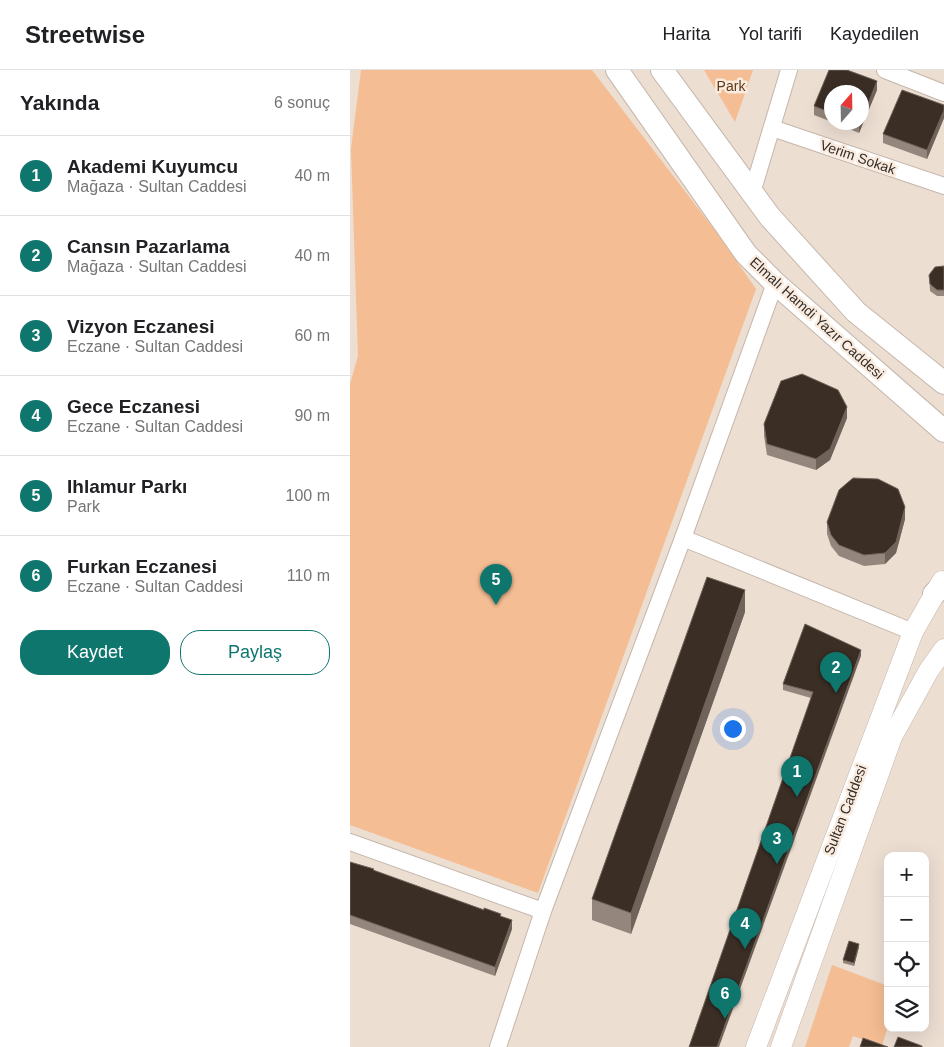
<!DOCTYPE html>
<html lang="tr">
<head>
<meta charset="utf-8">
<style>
  body { margin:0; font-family:Helvetica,sans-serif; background:#f2f2f2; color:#202124 }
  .controls { position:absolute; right:15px; bottom:15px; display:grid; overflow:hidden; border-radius:10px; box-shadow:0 5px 20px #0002 }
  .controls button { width:45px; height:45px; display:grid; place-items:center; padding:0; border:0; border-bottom:1px solid #e0e0e0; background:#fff; color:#202124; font:25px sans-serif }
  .compass { position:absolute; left:474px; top:15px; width:45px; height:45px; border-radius:50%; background:#fff; box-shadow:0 5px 20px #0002; rotate:20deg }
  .you { position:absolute; left:382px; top:658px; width:18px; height:18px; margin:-12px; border:4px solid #fff; border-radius:50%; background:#1a73e8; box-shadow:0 0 0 8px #1a73e833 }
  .badge { display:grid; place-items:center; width:32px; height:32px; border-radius:50%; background:#0f766e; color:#fff; font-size:16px; font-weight:700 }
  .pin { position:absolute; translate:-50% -41px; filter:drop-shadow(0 1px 2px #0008) }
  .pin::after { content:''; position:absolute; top:26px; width:18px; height:15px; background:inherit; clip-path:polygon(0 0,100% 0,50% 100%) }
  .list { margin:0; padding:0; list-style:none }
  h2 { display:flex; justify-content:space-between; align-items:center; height:65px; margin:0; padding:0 20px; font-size:21px }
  h2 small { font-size:16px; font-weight:400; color:#757577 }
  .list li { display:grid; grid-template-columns:32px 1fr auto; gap:15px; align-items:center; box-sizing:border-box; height:80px; padding:0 20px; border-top:1px solid #e0e0e0 }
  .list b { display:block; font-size:19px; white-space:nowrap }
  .list p { margin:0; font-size:16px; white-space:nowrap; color:#757577 }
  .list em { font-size:16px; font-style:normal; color:#757577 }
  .actions { display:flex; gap:10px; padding:15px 20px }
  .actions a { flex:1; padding:11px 0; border:1px solid #0f766e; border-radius:20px; text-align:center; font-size:18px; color:#0f766e }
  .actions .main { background:#0f766e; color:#fff }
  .icon { flex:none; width:28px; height:28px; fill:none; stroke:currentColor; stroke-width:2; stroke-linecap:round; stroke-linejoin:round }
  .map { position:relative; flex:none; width:594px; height:977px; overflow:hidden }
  header { display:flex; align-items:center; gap:30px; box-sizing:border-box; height:70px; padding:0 25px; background:#fff; border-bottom:1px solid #e0e0e0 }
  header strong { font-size:24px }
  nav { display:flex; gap:28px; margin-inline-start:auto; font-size:18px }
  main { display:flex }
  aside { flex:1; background:#fff }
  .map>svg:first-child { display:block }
  .green { fill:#f4bd93 }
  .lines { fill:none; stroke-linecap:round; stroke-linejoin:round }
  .minor-casing { stroke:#c5b6ab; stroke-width:18 }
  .tertiary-casing { stroke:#c5b6ab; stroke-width:21 }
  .secondary-casing { stroke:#c5b6ab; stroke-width:24 }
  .minor { stroke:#fff; stroke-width:16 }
  .tertiary { stroke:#fff; stroke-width:20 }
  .secondary { stroke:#fff; stroke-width:22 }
  .wall { fill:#94867c }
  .shaded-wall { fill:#706359 }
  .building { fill:#3a2e25; stroke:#706359 }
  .labels { text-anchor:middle; stroke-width:5; stroke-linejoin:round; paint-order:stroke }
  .park-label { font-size:14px; fill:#5d3818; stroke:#faebdf }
  .street-label { font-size:14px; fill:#332d29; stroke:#faebdf }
</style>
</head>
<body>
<header>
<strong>Streetwise</strong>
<nav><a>Harita</a><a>Yol tarifi</a><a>Kaydedilen</a></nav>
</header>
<main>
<aside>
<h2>Yakında<small>6 sonuç</small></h2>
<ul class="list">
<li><span class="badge">1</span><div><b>Akademi Kuyumcu</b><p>Mağaza · Sultan Caddesi</p></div><em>40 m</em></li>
<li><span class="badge">2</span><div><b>Cansın Pazarlama</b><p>Mağaza · Sultan Caddesi</p></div><em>40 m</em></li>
<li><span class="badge">3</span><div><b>Vizyon Eczanesi</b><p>Eczane · Sultan Caddesi</p></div><em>60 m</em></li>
<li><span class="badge">4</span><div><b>Gece Eczanesi</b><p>Eczane · Sultan Caddesi</p></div><em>90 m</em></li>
<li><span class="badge">5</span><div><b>Ihlamur Parkı</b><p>Park</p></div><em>100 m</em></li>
<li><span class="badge">6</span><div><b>Furkan Eczanesi</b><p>Eczane · Sultan Caddesi</p></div><em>110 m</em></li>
</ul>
<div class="actions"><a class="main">Kaydet</a><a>Paylaş</a></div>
</aside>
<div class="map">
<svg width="594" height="977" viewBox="0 0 594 977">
  <rect width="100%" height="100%" fill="#edded2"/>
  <!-- green -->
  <g class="green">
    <polygon points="11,0 242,0 367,163 406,219 188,823 0,755 0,314 8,286 1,79"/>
    <polygon points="354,0 403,0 385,52"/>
    <polygon points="482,895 538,916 538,956 532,976 503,966 499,977 455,977"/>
  </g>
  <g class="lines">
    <defs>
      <g id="minor">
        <polyline points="535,0 594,23"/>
        <polyline points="422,58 594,116"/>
        <polyline points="402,123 439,0"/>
        <polyline points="333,468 563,562"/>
        <polyline points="0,772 193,841"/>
        <polyline points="148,977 193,841 333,468 425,213"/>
      </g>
      <g id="tertiary">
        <polyline points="406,977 563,562 592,511"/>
        <polyline points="431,977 542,667 579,600 594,579"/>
      </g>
      <g id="secondary">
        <polyline points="267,0 396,184 425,213 594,361"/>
        <polyline points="312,0 420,147 506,242 594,313"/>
        <polyline points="584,524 594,514"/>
      </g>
    </defs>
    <!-- minor casing -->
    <use href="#minor" class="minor-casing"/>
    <!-- tertiary casing -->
    <use href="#tertiary" class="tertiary-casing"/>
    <!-- secondary casing -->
    <use href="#secondary" class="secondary-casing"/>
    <!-- minor -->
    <use href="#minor" class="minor"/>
    <!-- tertiary -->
    <use href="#tertiary" class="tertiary"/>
    <!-- secondary -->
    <use href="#secondary" class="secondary"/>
  </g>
  <!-- wall -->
  <g class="wall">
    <polygon points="479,0 497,0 527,11 527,20 509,63 482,52 512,52 512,22 482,22 482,52 464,45 464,36"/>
    <polygon points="594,35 594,48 577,89 533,73 533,64"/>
    <polygon points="594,196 594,226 587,226 580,221 579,205"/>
    <polygon points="497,348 480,390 466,400 417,385 414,366 414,354"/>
    <polygon points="555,449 546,483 535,494 514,496 489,486 481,476 477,464 477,452"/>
    <polygon points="395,542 281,864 242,850 242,829"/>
    <polygon points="511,586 461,628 433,620 433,614"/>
    <polygon points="0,792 151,846 162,859 145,906 0,854"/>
    <polygon points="509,877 504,896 493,893 493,890"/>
  </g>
  <!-- shaded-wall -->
  <g class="shaded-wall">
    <polygon points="527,11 527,20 509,63 509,54 510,52 512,52 512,49"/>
    <polygon points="594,40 594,48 577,89 577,80"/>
    <polygon points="497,337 497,348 480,390 466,400 466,389"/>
    <polygon points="555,437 555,449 546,483 535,494 535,483"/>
    <polygon points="395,520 395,542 281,864 281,843"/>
    <polygon points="511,580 511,586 369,977 367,977"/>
    <polygon points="162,850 162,859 145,906 145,897"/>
    <polygon points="509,874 509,877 504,896 504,893"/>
  </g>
  <!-- building -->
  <g class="building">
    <polygon points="479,0 497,0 527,11 512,49 512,22 482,22 482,43 464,36"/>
    <polygon points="552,20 594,35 594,40 577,80 533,64"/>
    <polygon points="594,196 594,220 587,220 580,214 579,205 585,197"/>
    <polygon points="452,304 488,320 497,337 480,379 466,389 417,374 414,354 431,311"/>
    <polygon points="503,408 528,409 548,419 555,437 546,472 535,483 514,485 489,475 481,465 477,452 489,420"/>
    <polygon points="357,507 395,520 281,843 242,829"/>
    <polygon points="455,554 511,580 367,977 339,977 463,622 433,614"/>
    <polygon points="0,792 24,799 23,800 134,840 134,838 151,844 150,846 162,850 145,897 0,845"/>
    <polygon points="499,871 509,874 504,893 493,890"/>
    <polygon points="548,967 572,976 572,977 544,977"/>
    <polygon points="513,968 538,977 510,977"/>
  </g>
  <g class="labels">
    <!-- park labels -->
    <g class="park-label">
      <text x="381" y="21">Park</text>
    </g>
    <!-- street labels -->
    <g class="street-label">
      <text transform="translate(508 87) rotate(19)" y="5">Verim Sokak</text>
      <text transform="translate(467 248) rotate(42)" y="5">Elmalı Hamdi Yazır Caddesi</text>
      <text transform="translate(495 740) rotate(-69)" y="5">Sultan Caddesi</text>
    </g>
  </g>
</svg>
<div class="controls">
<button>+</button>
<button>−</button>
<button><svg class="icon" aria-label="locate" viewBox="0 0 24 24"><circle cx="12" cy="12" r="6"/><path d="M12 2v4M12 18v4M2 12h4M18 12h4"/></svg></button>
<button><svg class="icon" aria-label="layers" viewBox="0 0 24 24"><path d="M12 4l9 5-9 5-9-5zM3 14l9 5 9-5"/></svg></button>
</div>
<svg class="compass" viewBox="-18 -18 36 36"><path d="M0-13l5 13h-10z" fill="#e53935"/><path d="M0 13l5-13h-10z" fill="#757577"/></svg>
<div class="you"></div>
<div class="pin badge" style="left:447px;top:727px">1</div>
<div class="pin badge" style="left:486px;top:623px">2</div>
<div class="pin badge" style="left:427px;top:794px">3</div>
<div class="pin badge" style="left:395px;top:879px">4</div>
<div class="pin badge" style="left:146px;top:535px">5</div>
<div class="pin badge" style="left:375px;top:949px">6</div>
</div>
</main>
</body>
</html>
